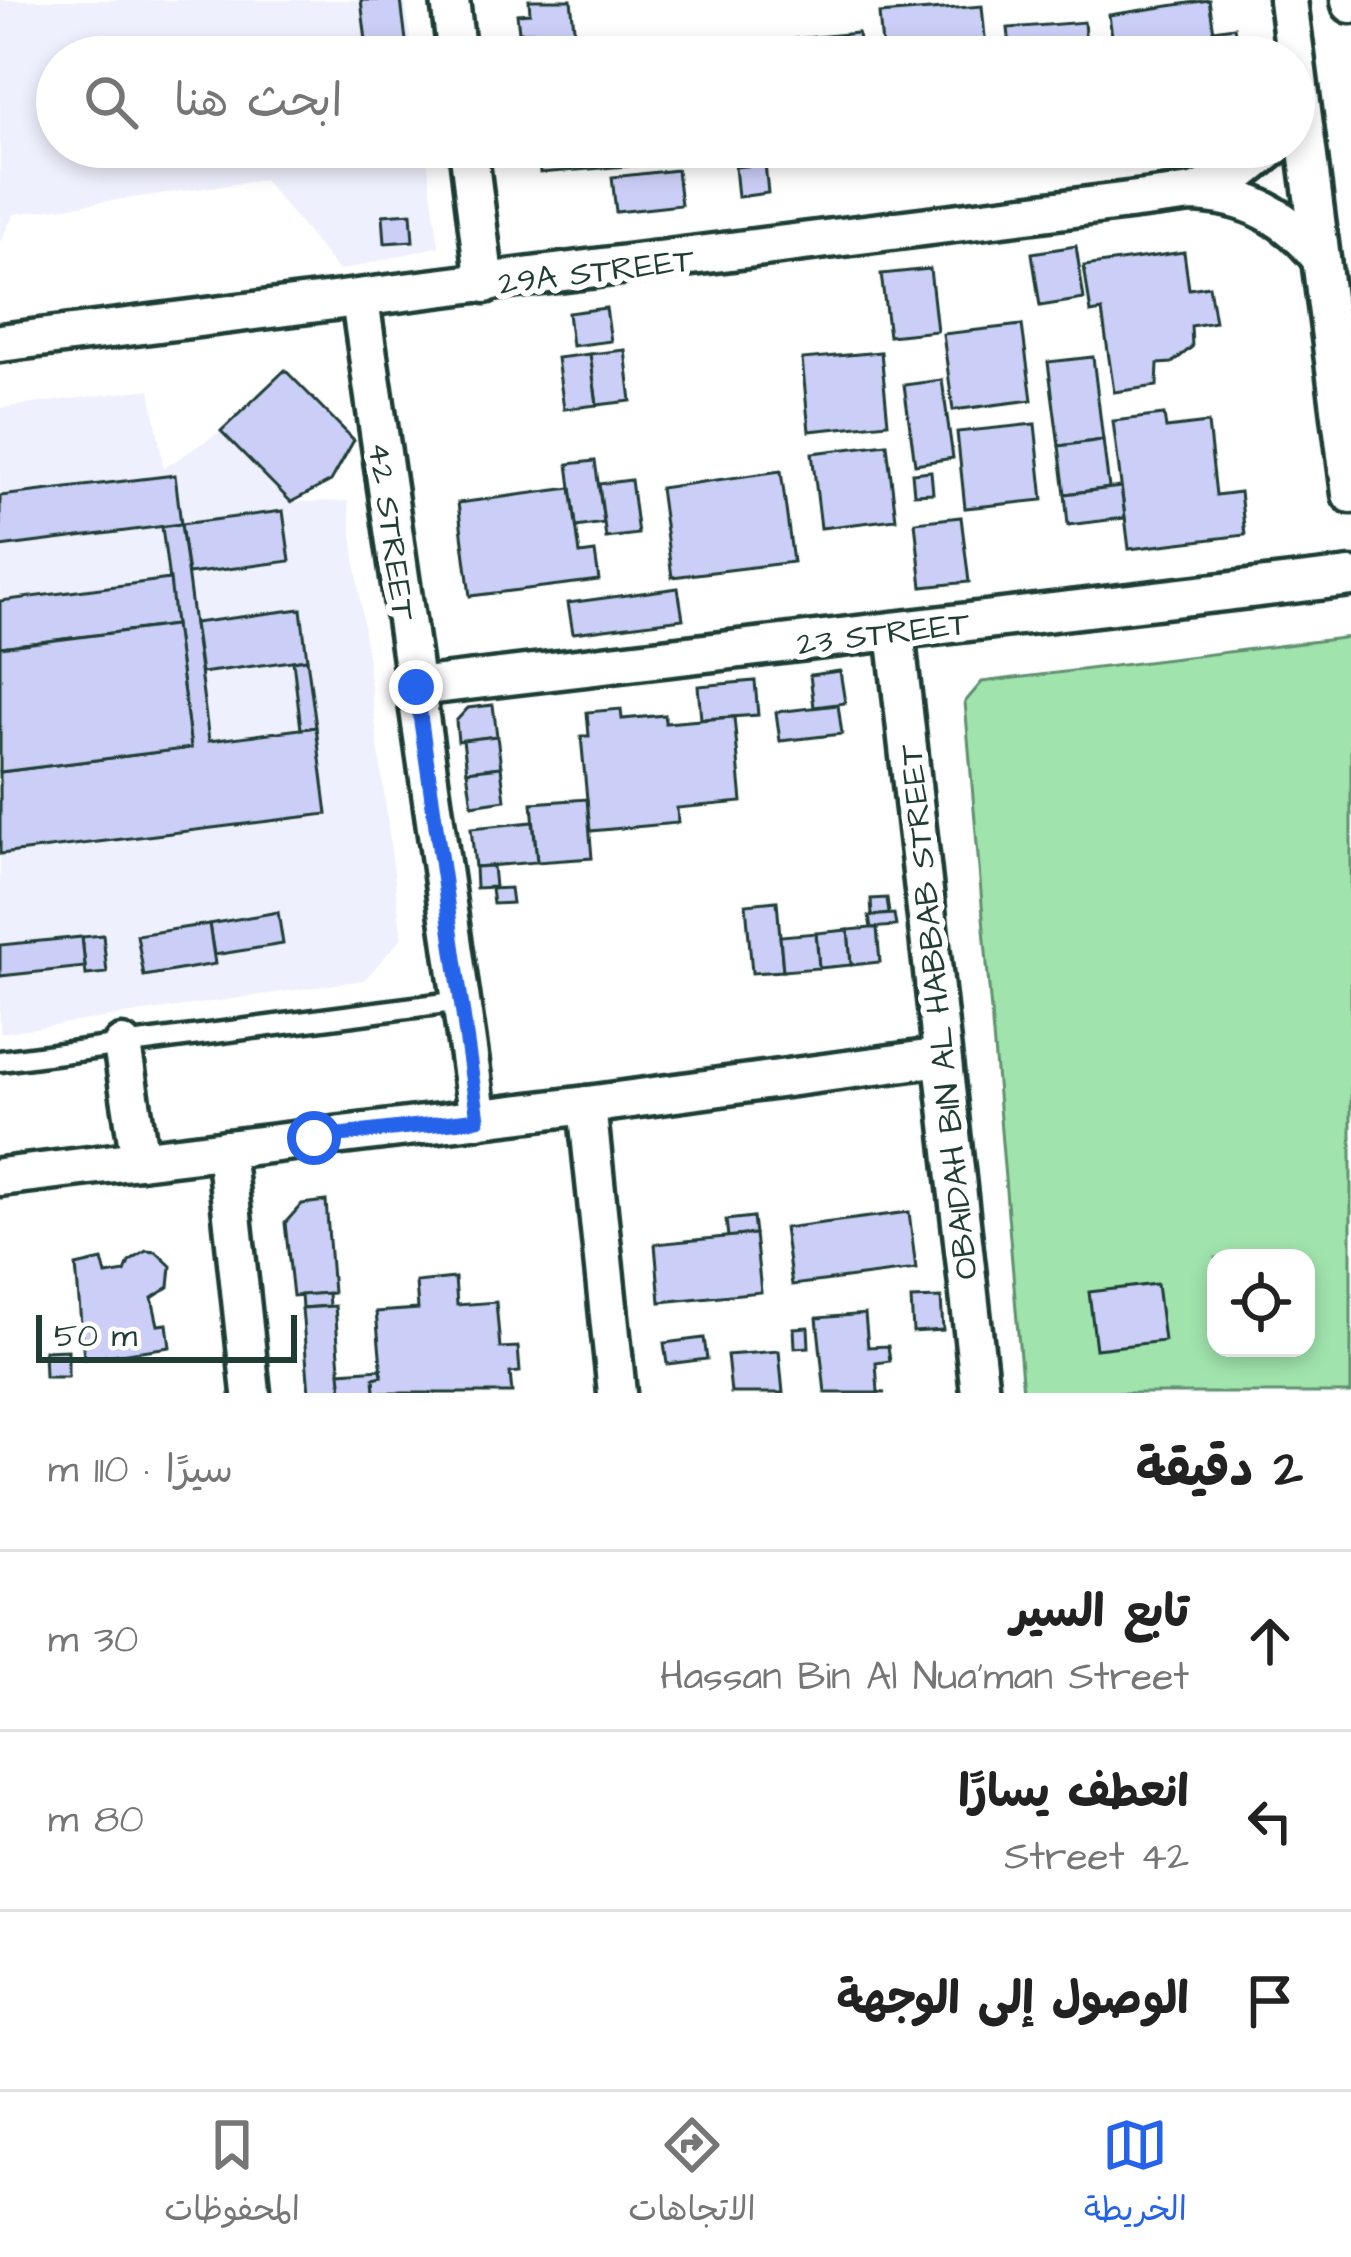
<!DOCTYPE html>
<html lang="ar">
<head>
<meta charset="utf-8">
<style>
  body { margin:0; font-family:"Architects Daughter","Playpen Sans Arabic",sans-serif; background:#f6f6f6; color:#222; direction:rtl }
  .controls { position:absolute; right:36px; bottom:36px; display:grid; overflow:hidden; border-radius:24px; box-shadow:0 6px 18px #0003 }
  .controls button { width:108px; height:108px; display:grid; place-items:center; padding:0; border:0; border-bottom:3px solid #e0e0e0; background:#fff; color:#222; font:60px sans-serif }
  .scale { position:absolute; left:36px; bottom:30px; width:261px; box-sizing:border-box; padding-left:12px; border:6px solid #1f3d34; border-top:0; font-size:33px; line-height:42px; white-space:nowrap; color:#1f3d34; -webkit-text-stroke:9px #fff; paint-order:stroke }
  .stop { position:absolute; width:36px; height:36px; margin:-27px; border:9px solid #2563eb; border-radius:50%; background:#fff }
  .stop.end { background:#2563eb; border-color:#fff; box-shadow:0 3px 12px #0008 }
  .list { margin:0; padding:0; list-style:none }
  h2 { display:flex; justify-content:space-between; align-items:center; height:156px; margin:0; padding:0 48px; font-size:51px }
  h2 small { font-size:39px; font-weight:400; color:#767676 }
  .list li { display:grid; grid-template-columns:78px 1fr auto; gap:36px; align-items:center; box-sizing:border-box; height:180px; padding:0 48px; border-top:3px solid #e0e0e0 }
  .list b { display:block; font-size:45px; white-space:nowrap }
  .list p { margin:0; font-size:39px; white-space:nowrap; color:#767676 }
  .list em { font-size:39px; font-style:normal; color:#767676 }
  .icon { flex:none; width:66px; height:66px; fill:none; stroke:currentColor; stroke-width:2; stroke-linecap:round; stroke-linejoin:round }
  .map { position:relative; flex:none; width:1351px; height:1393px; overflow:hidden; direction:ltr }
  .search { position:absolute; background:#fff; box-shadow:0 6px 18px #0003; left:36px; right:36px; top:36px; height:132px; display:flex; align-items:center; gap:30px; box-sizing:border-box; padding:0 42px; border-radius:66px; color:#767676; font-size:45px }
  .sheet { height:696px; background:#fff }
  nav { display:flex; justify-content:space-around; align-items:center; box-sizing:border-box; height:168px; border-top:3px solid #e0e0e0; background:#fff; font-size:33px; color:#767676 }
  nav a { display:grid; justify-items:center; gap:6px }
  nav .on { color:#2563eb }
  .map>svg:first-child { display:block }
  .built { fill:#eff0fd }
  .green { fill:#a0e3ad; stroke:#609070; stroke-width:3; fill-rule:evenodd }
  .building { fill:#cbcef7; stroke:#1f3d34; stroke-width:3 }
  .lines { fill:none; stroke-linecap:round; stroke-linejoin:round }
  .lane-casing { stroke:#1f3d34; stroke-width:27 }
  .street-casing { stroke:#1f3d34; stroke-width:45 }
  .lane { stroke:#fff; stroke-width:18 }
  .street { stroke:#fff; stroke-width:36 }
  .route { stroke:#2563eb; stroke-width:15 }
  .labels { text-anchor:middle; stroke-width:12; stroke-linejoin:round; paint-order:stroke }
  .street-label { font-size:33px; fill:#1f3d34; stroke:#fff }
</style>
</head>
<body>
<div class="map">
<svg width="1351" height="1393" viewBox="0 0 1351 1393">
  <rect width="100%" height="100%" fill="#fff"/>
  <filter id="ink" filterUnits="userSpaceOnUse"><feTurbulence type="fractalNoise" baseFrequency=".00833" numOctaves="2"/><feDisplacementMap in="SourceGraphic" scale="24" xChannelSelector="R" yChannelSelector="G"/><feConvolveMatrix kernelMatrix="1 2 1 2 8 2 1 2 1" color-interpolation-filters="sRGB"/></filter>
  <g filter="url(#ink)">
    <!-- built -->
    <g class="built">
      <polygon points="0,0 405,0 413,57 57,57 57,147 425,147 439,246 339,271 264,180 14,214 0,242"/>
      <polygon points="150,389 164,468 221,431 291,502 348,501 402,938 364,980 0,1033 0,408"/>
    </g>
    <!-- green -->
    <path class="green" d="M 1351,637 L 1351,1393 L 1023,1393 L 965,702 L 982,682 ZM 1216,1258 L 1306,1258 L 1306,1348 L 1216,1348 Z"/>
    <!-- building -->
    <g class="building">
      <polygon points="361,0 401,0 408,57 368,57"/>
      <polygon points="529,0 571,0 576,47 534,52 532,32 519,32 517,14 530,13"/>
      <polygon points="1209,0 1218,57 1115,57 1109,15"/>
      <polygon points="982,6 986,48 883,57 879,14"/>
      <polygon points="1084,22 1087,57 1011,57 1008,28"/>
      <polygon points="1234,27 1238,57 1218,57 1213,30"/>
      <polygon points="858,33 861,57 765,57 763,42"/>
      <polygon points="538,147 627,147 629,166 540,173"/>
      <polygon points="653,147 747,147 748,150 654,159"/>
      <polygon points="972,147 1003,147 1004,156 973,159"/>
      <polygon points="765,164 768,193 738,197 735,167"/>
      <polygon points="677,170 681,205 616,212 612,177"/>
      <polygon points="411,213 413,241 385,243 383,215"/>
      <polygon points="1076,246 1084,299 1040,306 1032,253"/>
      <polygon points="1184,252 1189,289 1209,286 1215,322 1191,326 1192,347 1172,363 1158,364 1157,386 1114,392 1102,311 1091,313 1084,266"/>
      <polygon points="930,269 937,331 889,336 881,274"/>
      <polygon points="606,308 611,341 572,346 568,313"/>
      <polygon points="1022,325 1032,400 953,410 943,334"/>
      <polygon points="625,350 631,401 597,405 590,354"/>
      <polygon points="881,352 888,423 809,431 802,359"/>
      <polygon points="590,354 597,405 564,409 557,358"/>
      <polygon points="1093,357 1103,440 1059,446 1048,362"/>
      <polygon points="285,370 354,440 331,481 291,502 221,431"/>
      <polygon points="942,380 953,458 915,464 904,385"/>
      <polygon points="1164,415 1166,428 1208,423 1216,495 1240,492 1245,535 1129,549 1113,421"/>
      <polygon points="1035,424 1043,500 965,508 957,432"/>
      <polygon points="1103,440 1109,488 1065,494 1059,446"/>
      <polygon points="887,444 896,519 821,528 812,453"/>
      <polygon points="595,461 604,523 576,527 568,464"/>
      <polygon points="781,471 793,562 672,577 660,488"/>
      <polygon points="931,471 933,493 914,494 912,473"/>
      <polygon points="175,475 181,524 0,547 0,496"/>
      <polygon points="631,480 638,534 606,538 599,484"/>
      <polygon points="1121,487 1125,518 1068,525 1065,494"/>
      <polygon points="571,488 580,554 595,552 599,580 470,596 458,503"/>
      <polygon points="283,511 290,561 188,574 181,524"/>
      <polygon points="961,517 969,582 922,587 915,522"/>
      <polygon points="181,524 209,741 316,727 327,814 0,854 0,772 191,748 162,527"/>
      <polygon points="170,579 175,625 0,647 0,601"/>
      <polygon points="678,588 683,619 573,633 568,603"/>
      <polygon points="301,609 307,659 201,673 194,623"/>
      <polygon points="175,625 191,748 0,772 0,647"/>
      <polygon points="307,659 316,727 301,729 293,661"/>
      <polygon points="840,671 845,703 814,707 810,675"/>
      <polygon points="755,681 758,715 701,719 698,686"/>
      <polygon points="493,705 497,736 458,741 456,721 468,708"/>
      <polygon points="838,705 842,734 780,741 776,712"/>
      <polygon points="621,709 622,719 665,715 665,723 734,717 742,802 677,808 678,823 590,831 581,736 589,736 587,712"/>
      <polygon points="497,736 501,767 467,771 463,740"/>
      <polygon points="501,767 505,800 472,805 467,771"/>
      <polygon points="587,799 592,858 537,862 532,803"/>
      <polygon points="533,822 537,862 475,867 471,828"/>
      <polygon points="493,866 495,887 476,888 475,867"/>
      <polygon points="510,888 512,903 493,904 491,889"/>
      <polygon points="887,898 889,914 872,916 871,899"/>
      <polygon points="777,901 783,971 752,973 746,904"/>
      <polygon points="278,912 283,944 214,955 209,924"/>
      <polygon points="894,914 896,926 871,928 869,916"/>
      <polygon points="209,924 215,964 144,976 137,935"/>
      <polygon points="871,928 877,928 880,962 851,965 848,930"/>
      <polygon points="848,930 851,965 819,968 816,933"/>
      <polygon points="816,933 819,968 783,971 780,936"/>
      <polygon points="103,935 107,973 86,975 82,937"/>
      <polygon points="82,937 85,967 0,976 0,945"/>
      <polygon points="326,1201 333,1293 293,1296 285,1223 302,1204"/>
      <polygon points="909,1212 916,1269 792,1285 784,1228"/>
      <polygon points="753,1217 755,1234 728,1237 726,1220"/>
      <polygon points="755,1234 761,1292 660,1302 655,1244"/>
      <polygon points="146,1251 156,1252 171,1266 169,1287 152,1298 158,1325 167,1324 170,1347 84,1359 76,1266 102,1260 106,1275 125,1272 129,1262"/>
      <polygon points="455,1278 457,1305 496,1302 500,1348 518,1347 520,1372 510,1373 512,1393 375,1393 374,1378 382,1376 376,1312 418,1309 416,1282"/>
      <polygon points="1157,1284 1164,1341 1096,1349 1089,1292"/>
      <polygon points="328,1293 329,1306 302,1308 301,1295"/>
      <polygon points="941,1298 943,1330 913,1332 911,1299"/>
      <polygon points="335,1306 342,1393 309,1393 302,1308"/>
      <polygon points="865,1314 868,1347 888,1346 890,1361 876,1363 878,1392 885,1393 825,1393 817,1318"/>
      <polygon points="808,1327 809,1347 795,1348 794,1328"/>
      <polygon points="704,1338 707,1359 667,1364 664,1343"/>
      <polygon points="68,1350 68,1377 45,1377 44,1351"/>
      <polygon points="779,1351 783,1393 731,1393 727,1355"/>
      <polygon points="381,1369 382,1376 374,1378 375,1393 342,1393 340,1372"/>
    </g>
    <g class="lines">
      <defs>
        <polyline id="lane" points="0,1061 461,1001"/>
        <g id="street">
          <polyline points="450,0 457,57"/>
          <polyline points="1288,0 1351,494"/>
          <polyline points="1350,0 1351,4"/>
          <polyline points="468,147 485,284"/>
          <polyline points="1194,193 1243,171 1273,147"/>
          <polyline points="360,300 478,1119"/>
          <path d="M 0,343 L 1192,193 C 1247,195 1288,216 1321,259"/>
          <polyline points="895,631 980,1393"/>
          <polyline points="416,687 1351,577"/>
          <polyline points="122,1045 140,1160"/>
          <polyline points="587,1105 617,1393"/>
          <polyline points="225,1149 251,1393"/>
          <polyline points="0,1177 587,1105 942,1057"/>
        </g>
      </defs>
      <!-- lane casing -->
      <use href="#lane" class="lane-casing"/>
      <!-- street casing -->
      <use href="#street" class="street-casing"/>
      <!-- lane -->
      <use href="#lane" class="lane"/>
      <!-- street -->
      <use href="#street" class="street"/>
    </g>
  </g>
  <g class="lines" filter="url(#ink)">
    <!-- route -->
    <polyline class="route" points="314,1138 478,1119 416,687"/>
  </g>
  <g class="labels">
    <!-- street labels -->
    <g class="street-label">
      <text transform="translate(596 270) rotate(-7)" y="12">29A STREET</text>
      <text transform="translate(393 531) rotate(82)" y="12">42 STREET</text>
      <text transform="translate(883 632) rotate(-7)" y="12">23 STREET</text>
      <text transform="translate(937 1012) rotate(-96)" y="12">OBAIDAH BIN AL HABBAB STREET</text>
    </g>
  </g>
</svg>
<div class="controls">
<button><svg class="icon" aria-label="locate" viewBox="0 0 24 24"><circle cx="12" cy="12" r="6"/><path d="M12 2v4M12 18v4M2 12h4M18 12h4"/></svg></button>
</div>
<div class="scale">50 m</div>
<div class="stop" style="left:314px;top:1138px"></div>
<div class="stop end" style="left:416px;top:687px"></div>
<div class="search"><svg class="icon" aria-label="search" viewBox="0 0 24 24"><circle cx="10" cy="10" r="6"/><path d="M15 15l6 6"/></svg>ابحث هنا</div>
</div>
<section class="sheet">
<h2>2 دقيقة<small>سيرًا · 110 m</small></h2>
<ul class="list">
<li><svg class="icon" aria-label="ahead" viewBox="0 0 24 24"><path d="M12 20V5M6 11l6-6 6 6"/></svg><div><b>تابع السير</b><p>Hassan Bin Al Nua'man Street</p></div><em>30 m</em></li>
<li><svg class="icon" aria-label="left" viewBox="0 0 24 24"><path d="M17 20v-9H6M10 6l-5 5 5 5"/></svg><div><b>انعطف يسارًا</b><p>42 Street</p></div><em>80 m</em></li>
<li><svg class="icon" aria-label="arrive" viewBox="0 0 24 24"><path d="M6 21V4h12l-3 4 3 4H6"/></svg><div><b>الوصول إلى الوجهة</b></div></li>
</ul>
</section>
<nav>
<a class="on"><svg class="icon" aria-label="map" viewBox="0 0 24 24"><path d="M3 6l6-2 6 2 6-2v14l-6 2-6-2-6 2zM9 4v14M15 6v14"/></svg>الخريطة</a>
<a><svg class="icon" aria-label="directions" viewBox="0 0 24 24"><path d="M12 3l9 9-9 9-9-9zM9 14v-3h6M13 9l2 2-2 2"/></svg>الاتجاهات</a>
<a><svg class="icon" aria-label="saved" viewBox="0 0 24 24"><path d="M7 4h10v16l-5-4-5 4z"/></svg>المحفوظات</a>
</nav>
</body>
</html>
